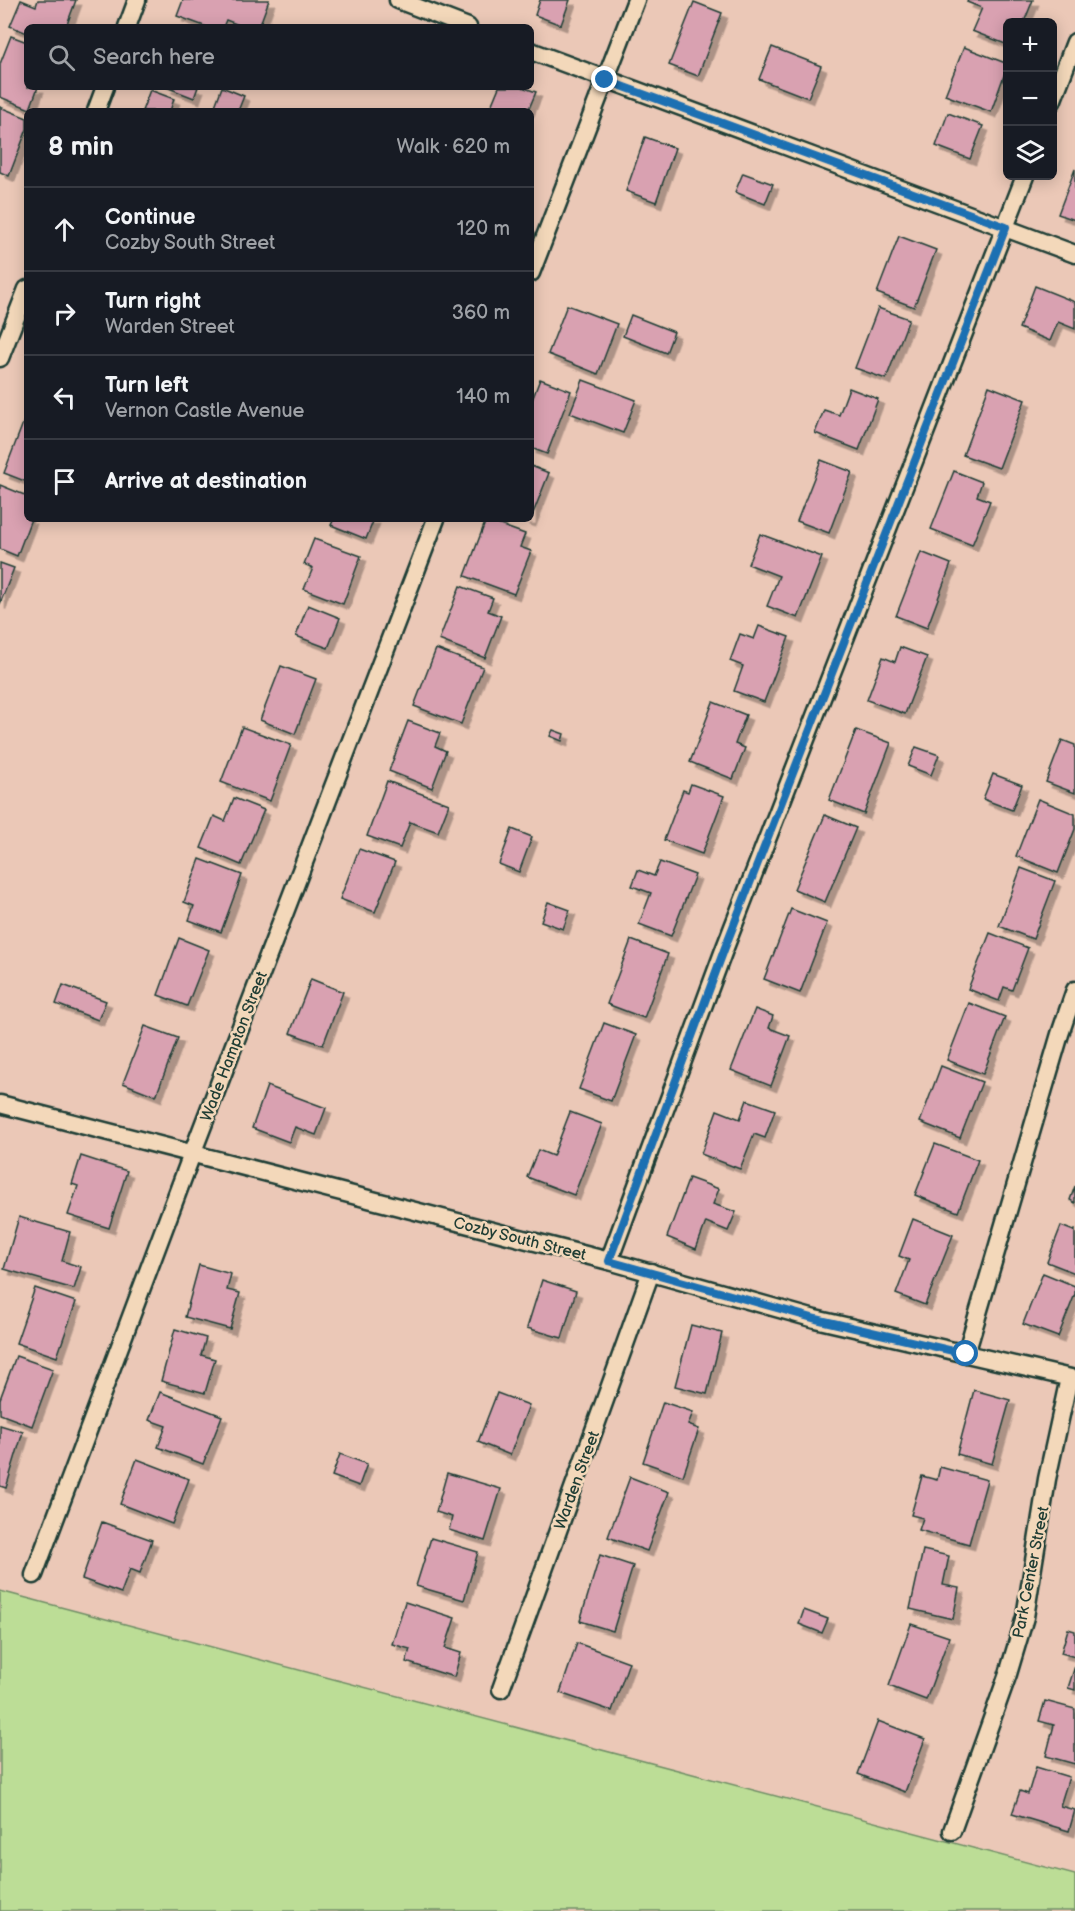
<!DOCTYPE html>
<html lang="en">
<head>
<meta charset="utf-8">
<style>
  body { margin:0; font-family:"Balsamiq Sans",sans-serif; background:#242831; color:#f1f3f6 }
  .controls { position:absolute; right:18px; top:18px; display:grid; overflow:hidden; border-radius:9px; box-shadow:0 3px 15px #0003 }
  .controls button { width:54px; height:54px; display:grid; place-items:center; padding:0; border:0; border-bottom:2px solid #363941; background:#171b24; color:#f1f3f6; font:30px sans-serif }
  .stop { position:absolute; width:18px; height:18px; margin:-14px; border:4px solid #1f6fb2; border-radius:50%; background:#fff }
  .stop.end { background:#1f6fb2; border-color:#fff; box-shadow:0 2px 6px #0008 }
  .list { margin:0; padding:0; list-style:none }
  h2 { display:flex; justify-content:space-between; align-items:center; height:78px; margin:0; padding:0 24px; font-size:26px }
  h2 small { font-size:20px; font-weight:400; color:#9ea1a6 }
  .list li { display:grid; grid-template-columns:39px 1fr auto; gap:18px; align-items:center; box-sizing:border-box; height:84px; padding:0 24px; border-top:2px solid #363941 }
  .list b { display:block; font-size:22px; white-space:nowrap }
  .list p { margin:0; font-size:20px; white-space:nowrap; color:#9ea1a6 }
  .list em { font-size:20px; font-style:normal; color:#9ea1a6 }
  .icon { flex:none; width:33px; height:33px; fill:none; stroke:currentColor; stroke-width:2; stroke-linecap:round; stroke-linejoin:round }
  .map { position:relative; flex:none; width:1075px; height:1911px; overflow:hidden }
  .search { position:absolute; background:#171b24; box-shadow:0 3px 15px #0003; left:24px; top:24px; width:510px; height:66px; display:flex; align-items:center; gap:15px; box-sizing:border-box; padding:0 21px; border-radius:9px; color:#9ea1a6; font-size:22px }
  .panel { position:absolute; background:#171b24; box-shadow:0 3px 15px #0003; left:24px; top:108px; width:510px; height:414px; border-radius:9px }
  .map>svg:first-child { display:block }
  .green { fill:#bcdd96; stroke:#6e8d65; stroke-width:1.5 }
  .building { fill:#d9a1b1; stroke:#1f3d34; stroke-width:1.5; filter:url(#shadow) }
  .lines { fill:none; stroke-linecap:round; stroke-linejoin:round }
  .minor-casing { stroke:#1f3d34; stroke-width:21 }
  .minor { stroke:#f3d8ba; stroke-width:16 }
  .route { stroke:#1f6fb2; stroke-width:8 }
  .labels { text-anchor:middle; stroke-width:5; stroke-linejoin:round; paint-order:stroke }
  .street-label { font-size:16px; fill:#1f3d34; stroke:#f3d8ba }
</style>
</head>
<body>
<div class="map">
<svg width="1075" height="1911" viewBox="0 0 1075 1911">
  <defs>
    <filter id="shadow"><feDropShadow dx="5.5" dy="5.5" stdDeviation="0" flood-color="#0004"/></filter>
  </defs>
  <rect width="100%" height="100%" fill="#ebc8b7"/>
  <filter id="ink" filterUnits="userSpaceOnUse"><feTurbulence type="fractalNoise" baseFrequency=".0167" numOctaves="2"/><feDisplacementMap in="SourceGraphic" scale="12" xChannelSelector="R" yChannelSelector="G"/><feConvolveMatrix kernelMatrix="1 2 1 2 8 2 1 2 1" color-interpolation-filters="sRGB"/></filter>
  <g filter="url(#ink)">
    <!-- green -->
    <polygon class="green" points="0,1591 1075,1875 1075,1911 0,1911"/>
    <!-- building -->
    <g class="building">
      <polygon points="21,0 36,6 38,0 76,0 66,27 27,27 27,33 10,26"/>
      <polygon points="183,0 269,0 259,27 244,27 226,20 223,27 207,27 177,16"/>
      <polygon points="540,0 570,0 561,25 535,15"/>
      <polygon points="968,0 1033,0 1024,22 1008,22 1008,45 972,31 982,8 967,2"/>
      <polygon points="694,2 722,13 698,76 669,65"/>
      <polygon points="11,36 27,42 27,87 38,87 30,109 0,97 0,64"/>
      <polygon points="772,47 821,66 808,98 759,79"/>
      <polygon points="964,47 1008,64 991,112 945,95"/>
      <polygon points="166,87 198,87 194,98"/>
      <polygon points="222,87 244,96 238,111 229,111 215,106"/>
      <polygon points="499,87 522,87 536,92 528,111 489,111"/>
      <polygon points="150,90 174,99 170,111 142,111"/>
      <polygon points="0,107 27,118 27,129 9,176 0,172"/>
      <polygon points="948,113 983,126 970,159 936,146"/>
      <polygon points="645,137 675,148 656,202 626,191"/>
      <polygon points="1075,169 1075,220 1058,214"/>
      <polygon points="743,173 773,184 765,204 735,192"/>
      <polygon points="899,236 936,250 914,307 877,293"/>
      <polygon points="1035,286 1075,302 1075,329 1058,322 1050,341 1019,328"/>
      <polygon points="567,305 617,324 598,374 548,354"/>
      <polygon points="878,308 909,319 886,379 855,368"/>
      <polygon points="631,315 674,332 666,353 623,336"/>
      <polygon points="540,379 571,391 547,454 531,448 531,403"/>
      <polygon points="583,380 636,400 623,433 570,413"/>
      <polygon points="989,386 1025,400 999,468 963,455"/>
      <polygon points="849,388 878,399 859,450 815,433 824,410 839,415"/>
      <polygon points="25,418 27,419 27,482 4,473"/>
      <polygon points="821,460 852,472 829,533 797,521"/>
      <polygon points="531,466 549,473 530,521 524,519 531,519"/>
      <polygon points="954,471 982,482 977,496 990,501 972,545 931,529"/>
      <polygon points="0,485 27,496 27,519 31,519 17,556 0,549"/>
      <polygon points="334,519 374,519 366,539 331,525"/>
      <polygon points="486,520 525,534 520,547 531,551 514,594 465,576"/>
      <polygon points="760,534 822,557 798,618 767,606 779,576 748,564"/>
      <polygon points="314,539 361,556 343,604 304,589 313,568 304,564"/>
      <polygon points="921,552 951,564 927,628 896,616"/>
      <polygon points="0,563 14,568 0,604"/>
      <polygon points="460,586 493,598 488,611 501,616 485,658 439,640"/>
      <polygon points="308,605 340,618 328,648 296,636"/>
      <polygon points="759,626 789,637 764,702 734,691 743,666 730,661 740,634 754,639"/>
      <polygon points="900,647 927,657 905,714 867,700 883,657 895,662"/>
      <polygon points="436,649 483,667 461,724 414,706"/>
      <polygon points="281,666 316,679 295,734 260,720"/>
      <polygon points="713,702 746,715 735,744 745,748 733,779 690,762"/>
      <polygon points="408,721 440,733 435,746 446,751 432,788 389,771"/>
      <polygon points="242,727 291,745 270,801 221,782"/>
      <polygon points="553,730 564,734 562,741 550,736"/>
      <polygon points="856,730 891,743 864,814 829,800"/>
      <polygon points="1062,740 1075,745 1075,793 1046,782"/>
      <polygon points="916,747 939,755 931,775 908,766"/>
      <polygon points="993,774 1022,785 1012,810 983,799"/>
      <polygon points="387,781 449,804 438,832 410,822 400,848 367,836"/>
      <polygon points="691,784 724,796 702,854 664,840 683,790 688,792"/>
      <polygon points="234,798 264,810 241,865 201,848 214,816 225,821"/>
      <polygon points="1038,799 1075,814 1075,829 1058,873 1016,856"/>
      <polygon points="825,815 856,828 825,902 794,889"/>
      <polygon points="512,829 532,837 519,872 499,864"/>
      <polygon points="359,849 395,862 375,912 340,899"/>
      <polygon points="200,859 242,875 221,932 189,920 194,906 184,902"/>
      <polygon points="660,862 695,875 671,936 639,924 651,893 632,886 638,870 654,876"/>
      <polygon points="1021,868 1055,881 1033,939 999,926"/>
      <polygon points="548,902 570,910 563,929 541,921"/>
      <polygon points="791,909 827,923 800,993 764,979"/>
      <polygon points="990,933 1028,948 1012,990 1004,987 999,1001 968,989"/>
      <polygon points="179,938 209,950 187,1006 158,995"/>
      <polygon points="631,940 668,954 644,1018 607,1004"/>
      <polygon points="311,979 343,992 323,1045 290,1033"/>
      <polygon points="63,985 106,1001 98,1020 56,1004"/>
      <polygon points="969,1003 1005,1017 983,1074 947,1060"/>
      <polygon points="755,1009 773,1016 769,1028 790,1036 771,1086 731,1070"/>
      <polygon points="604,1023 636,1035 611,1101 579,1089"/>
      <polygon points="145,1026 178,1038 156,1096 123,1083"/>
      <polygon points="941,1066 982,1082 960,1138 920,1122"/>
      <polygon points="267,1086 326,1108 316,1135 295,1127 289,1142 252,1128"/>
      <polygon points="747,1100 775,1110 765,1138 754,1134 740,1169 701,1154 717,1110 740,1119"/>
      <polygon points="570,1112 602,1124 574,1195 527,1177 538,1150 553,1156"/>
      <polygon points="935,1144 978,1160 958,1212 915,1195"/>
      <polygon points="81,1156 127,1171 109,1228 68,1215 78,1186 72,1184"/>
      <polygon points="689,1178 719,1189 713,1204 736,1212 728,1231 706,1222 696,1249 667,1237"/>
      <polygon points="1075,1186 1075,1203 1070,1200"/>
      <polygon points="19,1217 70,1232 62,1261 81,1267 74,1289 4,1269"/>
      <polygon points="913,1219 953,1235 925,1305 896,1294 909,1260 899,1256"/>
      <polygon points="1061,1226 1074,1231 1075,1230 1075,1273 1047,1262"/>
      <polygon points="199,1265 231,1274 227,1290 240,1293 230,1329 185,1317"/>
      <polygon points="1043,1273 1075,1286 1075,1294 1058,1337 1023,1324"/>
      <polygon points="542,1280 576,1291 562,1338 527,1328"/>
      <polygon points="35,1288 76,1302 57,1357 16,1343"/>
      <polygon points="691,1325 722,1333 707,1394 675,1386"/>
      <polygon points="175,1329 206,1338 201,1355 215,1359 205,1393 161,1381"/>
      <polygon points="16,1356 53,1369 32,1426 0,1414 0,1399"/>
      <polygon points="974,1390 1010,1400 992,1464 957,1454"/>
      <polygon points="160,1392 222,1416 203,1464 158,1447 166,1426 149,1420"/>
      <polygon points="497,1393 529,1405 510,1455 478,1442"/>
      <polygon points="663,1402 693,1412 688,1425 699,1429 683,1476 643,1462"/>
      <polygon points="0,1425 23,1432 6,1488 0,1486"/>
      <polygon points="340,1454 367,1464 359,1486 332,1476"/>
      <polygon points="137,1459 189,1479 172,1524 120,1504"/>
      <polygon points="940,1467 987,1480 969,1544 919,1530 923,1518 911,1515 922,1476 937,1480"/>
      <polygon points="447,1473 501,1489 485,1541 449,1530 452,1517 436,1512"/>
      <polygon points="630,1477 669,1492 647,1551 608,1537"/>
      <polygon points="102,1522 152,1540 140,1573 130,1569 121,1593 82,1579"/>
      <polygon points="431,1538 478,1552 464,1600 416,1586"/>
      <polygon points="923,1550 949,1556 943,1585 959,1588 953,1619 910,1609"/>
      <polygon points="600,1555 633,1566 613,1631 580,1621"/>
      <polygon points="405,1602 455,1618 445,1648 461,1653 454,1677 406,1662 410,1649 392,1644"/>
      <polygon points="804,1610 828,1619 822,1633 799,1624"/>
      <polygon points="911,1624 949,1637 926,1700 889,1686"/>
      <polygon points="1068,1629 1075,1631 1075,1657 1061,1653"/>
      <polygon points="577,1643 629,1662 612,1711 560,1693"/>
      <polygon points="1075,1666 1075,1690 1068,1688"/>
      <polygon points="1045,1701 1075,1709 1075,1764 1046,1756 1054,1725 1039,1721"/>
      <polygon points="878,1721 925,1739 905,1792 858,1774"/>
      <polygon points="1036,1767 1069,1777 1060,1806 1075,1810 1069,1831 1012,1814 1020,1791 1028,1794"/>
    </g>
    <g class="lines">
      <defs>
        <g id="minor">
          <polyline points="398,0 468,27"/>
          <polyline points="127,27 137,0"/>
          <polyline points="531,51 1075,254"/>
          <polyline points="1052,102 1075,42"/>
          <polyline points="96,111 105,87"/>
          <polyline points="531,273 636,0"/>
          <polyline points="0,358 27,289"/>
          <polyline points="0,1104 609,1261 815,1319 1075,1379"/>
          <polyline points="609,1261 724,950 1025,176"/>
          <polyline points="966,1354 1060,1034 1075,990"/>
          <polyline points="34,1575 192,1154 436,519"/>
          <polyline points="501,1689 651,1272"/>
          <polyline points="952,1831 1008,1674 1025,1617 1047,1479 1069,1378"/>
        </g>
      </defs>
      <!-- minor casing -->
      <use href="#minor" class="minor-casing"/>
      <!-- minor -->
      <use href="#minor" class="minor"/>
    </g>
  </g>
  <g class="lines" filter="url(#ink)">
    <!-- route -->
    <polyline class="route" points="605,80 1006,227 724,950 609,1261 816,1319 966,1354"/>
  </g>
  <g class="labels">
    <!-- street labels -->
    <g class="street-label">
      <text transform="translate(233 1046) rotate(-69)" y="6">Wade Hampton Street</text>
      <text transform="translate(520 1238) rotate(14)" y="6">Cozby South Street</text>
      <text transform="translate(576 1480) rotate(-70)" y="6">Warden Street</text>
      <text transform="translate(1030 1572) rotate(-79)" y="6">Park Center Street</text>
    </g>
  </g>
</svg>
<div class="controls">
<button>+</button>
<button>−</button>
<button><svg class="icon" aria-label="layers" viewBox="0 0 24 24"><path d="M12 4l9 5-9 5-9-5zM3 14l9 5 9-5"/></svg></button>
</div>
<div class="stop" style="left:966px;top:1354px"></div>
<div class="stop end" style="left:605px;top:80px"></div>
<div class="search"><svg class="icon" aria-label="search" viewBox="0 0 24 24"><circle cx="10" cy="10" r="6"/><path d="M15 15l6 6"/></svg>Search here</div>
<section class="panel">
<h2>8 min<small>Walk · 620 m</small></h2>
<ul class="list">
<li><svg class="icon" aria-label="ahead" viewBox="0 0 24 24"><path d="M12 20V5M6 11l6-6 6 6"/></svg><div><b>Continue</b><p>Cozby South Street</p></div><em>120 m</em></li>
<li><svg class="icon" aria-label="right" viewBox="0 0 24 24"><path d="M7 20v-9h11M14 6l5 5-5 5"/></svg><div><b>Turn right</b><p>Warden Street</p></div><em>360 m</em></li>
<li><svg class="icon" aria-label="left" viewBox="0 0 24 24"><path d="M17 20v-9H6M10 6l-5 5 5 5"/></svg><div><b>Turn left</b><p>Vernon Castle Avenue</p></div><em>140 m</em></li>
<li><svg class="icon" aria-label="arrive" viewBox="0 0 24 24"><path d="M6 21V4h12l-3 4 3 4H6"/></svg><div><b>Arrive at destination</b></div></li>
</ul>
</section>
</div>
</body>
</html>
